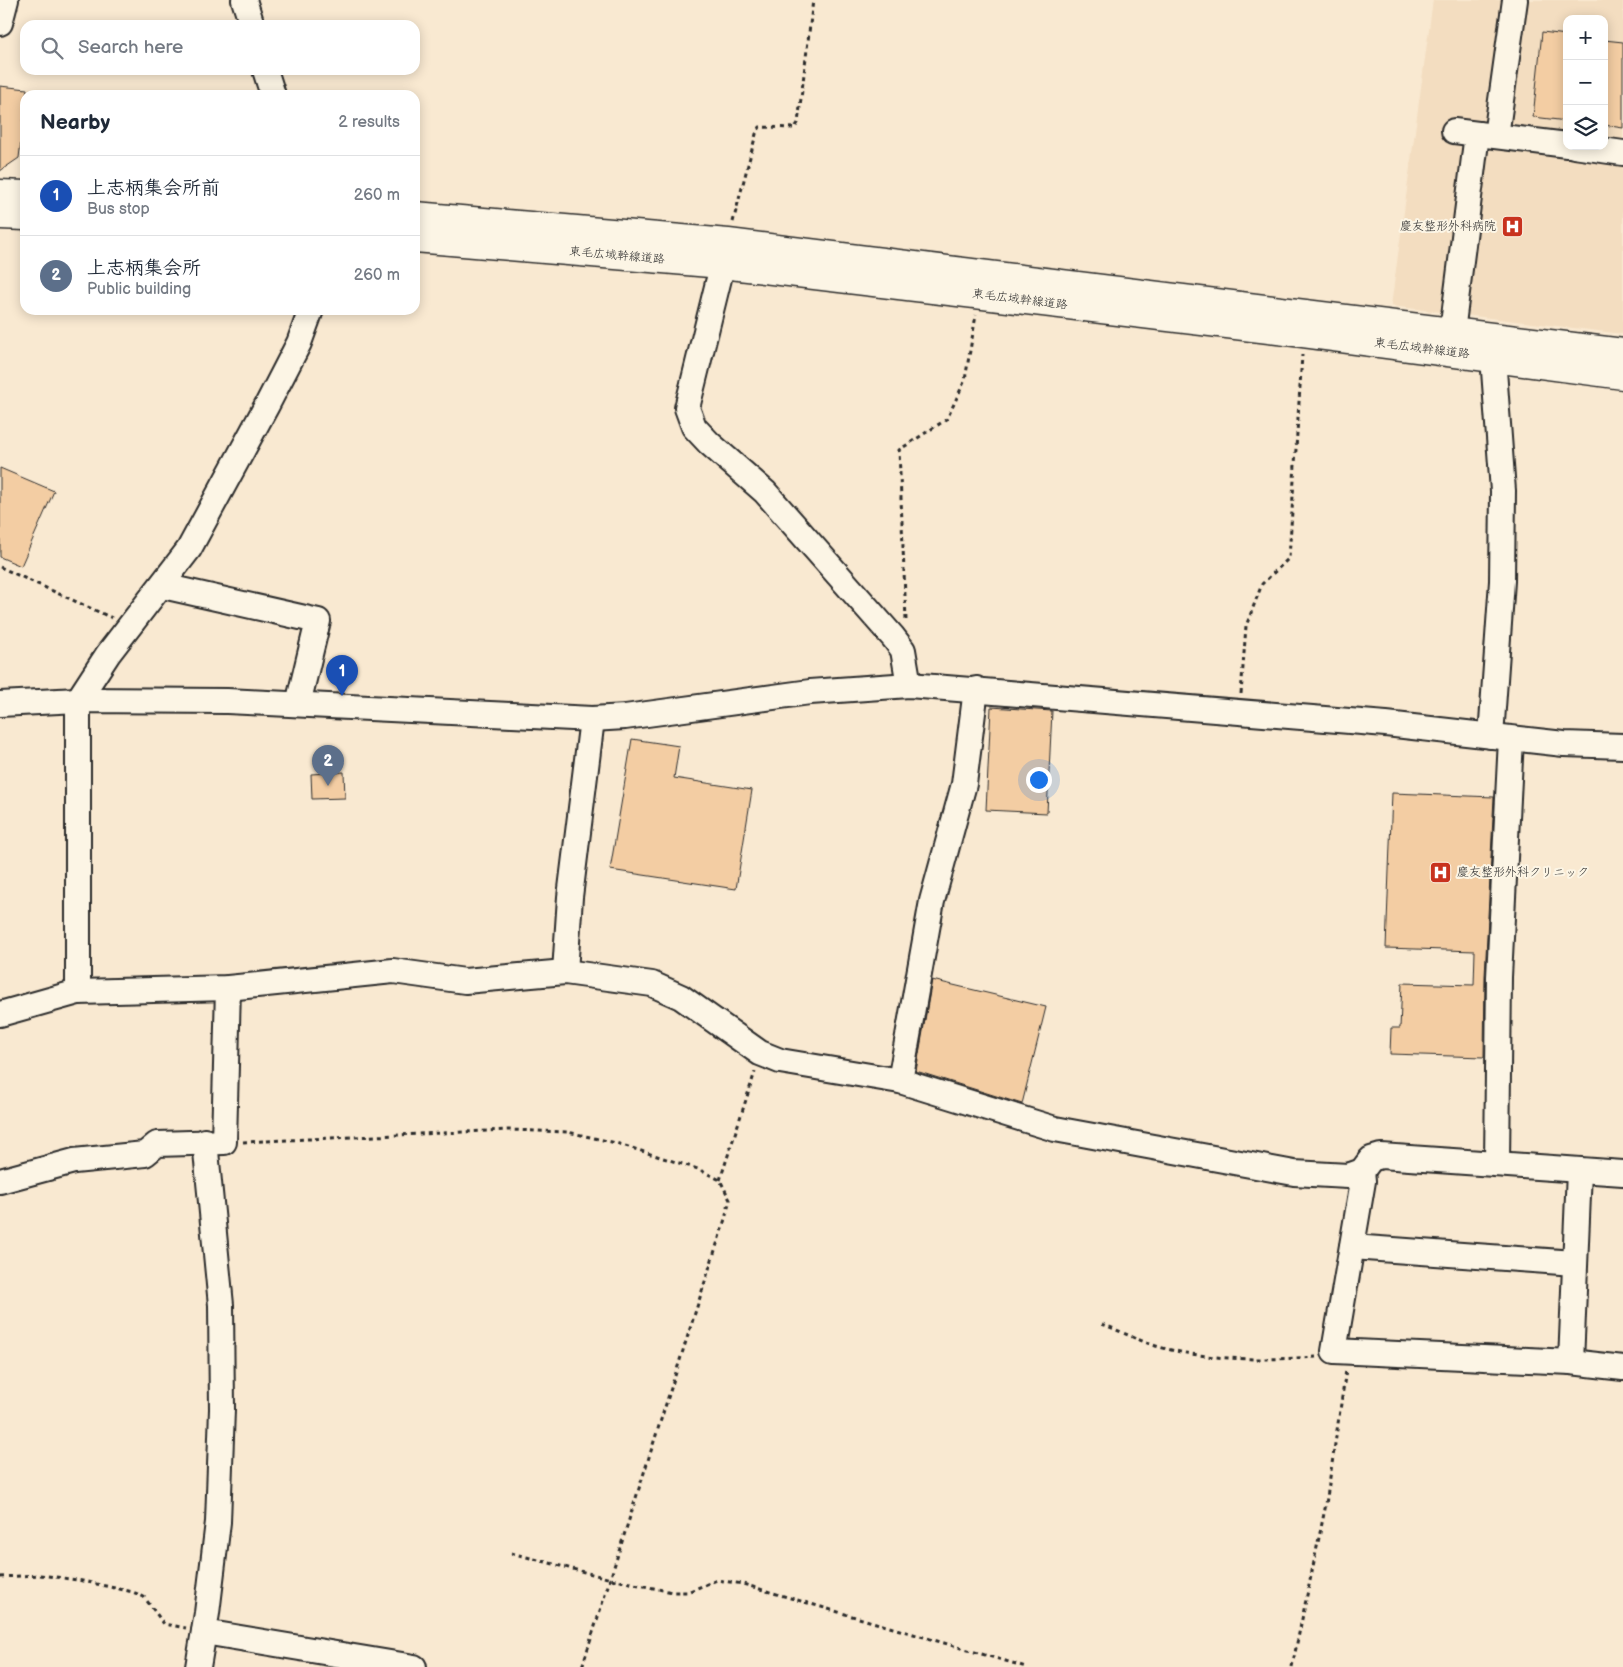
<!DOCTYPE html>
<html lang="en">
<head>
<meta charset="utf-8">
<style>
  body { margin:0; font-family:"Balsamiq Sans","Klee One",sans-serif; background:#f6f6f7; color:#1f2937 }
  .controls { position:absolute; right:15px; top:15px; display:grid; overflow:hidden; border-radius:10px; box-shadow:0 2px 12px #0003 }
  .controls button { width:45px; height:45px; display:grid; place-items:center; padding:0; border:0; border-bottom:1px solid #e0e1e3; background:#fff; color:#1f2937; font:25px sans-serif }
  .you { position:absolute; left:1038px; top:779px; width:18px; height:18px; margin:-12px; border:4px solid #fff; border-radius:50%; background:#1a73e8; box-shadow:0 0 0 8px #1a73e833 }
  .badge { display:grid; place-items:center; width:32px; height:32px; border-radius:50%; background:#0f766e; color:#fff; font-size:16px; font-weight:700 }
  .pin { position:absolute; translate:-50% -41px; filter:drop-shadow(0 1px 2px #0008) }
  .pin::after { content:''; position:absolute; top:26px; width:18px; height:15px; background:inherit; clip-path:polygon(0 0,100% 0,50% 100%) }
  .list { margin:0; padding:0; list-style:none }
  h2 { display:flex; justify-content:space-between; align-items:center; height:65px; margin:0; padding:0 20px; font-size:21px }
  h2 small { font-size:16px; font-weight:400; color:#747a83 }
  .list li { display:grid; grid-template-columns:32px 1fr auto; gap:15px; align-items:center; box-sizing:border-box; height:80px; padding:0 20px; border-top:1px solid #e0e1e3 }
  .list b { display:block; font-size:19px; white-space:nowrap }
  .list p { margin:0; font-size:16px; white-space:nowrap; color:#747a83 }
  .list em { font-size:16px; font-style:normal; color:#747a83 }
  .icon { flex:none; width:28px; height:28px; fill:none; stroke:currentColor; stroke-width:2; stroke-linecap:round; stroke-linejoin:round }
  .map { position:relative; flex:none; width:1623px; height:1667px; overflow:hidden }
  .search { position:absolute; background:#fff; box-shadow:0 2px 12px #0003; left:20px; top:20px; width:400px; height:55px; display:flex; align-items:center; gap:12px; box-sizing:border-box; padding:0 18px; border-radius:15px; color:#747a83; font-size:19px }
  .panel { position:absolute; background:#fff; box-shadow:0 2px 12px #0003; left:20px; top:90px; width:400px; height:225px; border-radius:15px }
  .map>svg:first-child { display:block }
  .built { fill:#f3ddc0; fill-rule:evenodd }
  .building { fill:#f3cda3; stroke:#2b2b2b }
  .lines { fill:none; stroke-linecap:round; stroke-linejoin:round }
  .minor-casing { stroke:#2b2b2b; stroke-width:28 }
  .highway-casing { stroke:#2b2b2b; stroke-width:31 }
  .path { stroke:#2b2b2b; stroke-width:3; stroke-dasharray:4 4; stroke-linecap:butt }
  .minor { stroke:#fcf5e5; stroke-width:24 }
  .highway { stroke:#fcf5e5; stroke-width:28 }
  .labels { text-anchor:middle; stroke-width:4; stroke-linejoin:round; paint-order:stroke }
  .poi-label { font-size:12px; fill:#2b2b2b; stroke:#fcf5e5; text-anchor:end }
  .street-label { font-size:12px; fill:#2b2b2b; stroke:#fcf5e5 }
</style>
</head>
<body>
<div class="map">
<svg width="1623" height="1667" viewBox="0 0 1623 1667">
  <rect width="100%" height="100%" fill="#f9e9d1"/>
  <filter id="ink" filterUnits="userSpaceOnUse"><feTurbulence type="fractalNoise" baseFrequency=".02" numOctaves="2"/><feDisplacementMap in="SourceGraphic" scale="10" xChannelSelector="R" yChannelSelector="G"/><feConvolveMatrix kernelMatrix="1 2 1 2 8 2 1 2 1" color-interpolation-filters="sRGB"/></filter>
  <g filter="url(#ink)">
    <!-- built -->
    <path class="built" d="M 1433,0 L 1623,0 L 1623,334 L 1391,306 ZM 1567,19 L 1604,19 L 1604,146 L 1567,146 Z"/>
    <!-- building -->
    <g class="building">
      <polygon points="1542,32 1567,35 1567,121 1533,117"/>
      <polygon points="1604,40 1623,42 1623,128 1604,125"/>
      <polygon points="0,86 27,89 19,158 0,171"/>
      <polygon points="0,468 54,491 21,566 0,557"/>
      <polygon points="991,707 1052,711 1047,813 986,810"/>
      <polygon points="632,739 679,746 674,778 752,790 736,889 610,870"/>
      <polygon points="344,772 345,798 312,799 311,774"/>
      <polygon points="1392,793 1494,797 1485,976 1484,1057 1390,1054 1391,1028 1400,1028 1402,983 1474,985 1475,951 1386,948"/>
      <polygon points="932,980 1046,1007 1022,1104 916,1071"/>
    </g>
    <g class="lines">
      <defs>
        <g id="minor">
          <polyline points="244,0 252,25"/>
          <polyline points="0,23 6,0"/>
          <polyline points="265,70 273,95"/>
          <polyline points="1454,131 1567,145"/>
          <polyline points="1496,136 1515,0"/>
          <polyline points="1574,146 1623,153"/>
          <polyline points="727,246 687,408 694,427 709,443 765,492 893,637 903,650 909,685"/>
          <polyline points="1452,332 1477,134"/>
          <polyline points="163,586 318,621 298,704"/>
          <polyline points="0,704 78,700 227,701 592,719 625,717 810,692 909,685 1386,724 1564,744 1623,746"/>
          <polyline points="1491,736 1502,581 1503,491 1493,357"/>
          <polyline points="565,972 570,897 592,719"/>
          <polyline points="78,992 78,700 108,654 189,549 267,405 299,343 311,310"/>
          <polyline points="0,1014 78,992 228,988 393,971 465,981 565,972 652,984 681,997 760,1053 780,1061 900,1081 1055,1129 1294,1173 1348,1176 1362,1171 1371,1159 1381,1156 1623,1173"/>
          <polyline points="900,1081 932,901 964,784 976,689"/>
          <polyline points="1497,1164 1499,977 1511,739"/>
          <polyline points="1362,1171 1363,1181 1334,1351 1571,1362 1623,1368"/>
          <polyline points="0,1181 74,1161 145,1154 157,1144 224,1142 228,988"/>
          <polyline points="1352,1247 1575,1263"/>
          <polyline points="1571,1362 1579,1171"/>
          <polyline points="204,1632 414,1667"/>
          <polyline points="198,1667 207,1613 218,1522 222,1409 221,1305 205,1141"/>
        </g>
        <g id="highway">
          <polyline points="0,194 25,195"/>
          <polyline points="0,215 25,216"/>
          <polyline points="415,216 728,243 1623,353"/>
          <polyline points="415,238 722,264 1303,333 1623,375"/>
        </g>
      </defs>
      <!-- minor casing -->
      <use href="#minor" class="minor-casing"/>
      <!-- highway casing -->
      <use href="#highway" class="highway-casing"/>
      <!-- path -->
      <g class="path">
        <polyline points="733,222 756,134 760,127 795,128 798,123 813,0"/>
        <polyline points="0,567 112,618"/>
        <polyline points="906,620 899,450 947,419 965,380 976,315"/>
        <polyline points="1241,694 1246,626 1262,584 1289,558 1302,355"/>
        <polyline points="243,1142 508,1130 568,1132 616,1143 698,1169 720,1180 730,1200 725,1219 582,1667"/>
        <polyline points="720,1180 755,1072"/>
        <path d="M 1102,1324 C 1123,1332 1145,1344 1167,1349 C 1215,1361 1267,1360 1316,1357"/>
        <polyline points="511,1553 611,1579 672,1592 687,1592 717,1580 743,1584 1026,1667"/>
        <polyline points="0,1577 40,1575 78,1580 133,1592 144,1597 164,1624 186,1628"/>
        <polyline points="1292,1667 1326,1504 1346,1370"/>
      </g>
      <!-- minor -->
      <use href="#minor" class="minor"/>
      <!-- highway -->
      <use href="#highway" class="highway"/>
    </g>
  </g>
  <!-- icons -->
  <defs>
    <symbol id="hospital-square" viewBox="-11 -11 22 22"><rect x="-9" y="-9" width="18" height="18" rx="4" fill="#c8321e" stroke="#fcf5e5"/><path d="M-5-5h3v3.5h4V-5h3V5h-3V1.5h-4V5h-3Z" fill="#fff"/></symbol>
  </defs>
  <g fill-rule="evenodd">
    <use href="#hospital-square" x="1500" y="214" width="25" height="25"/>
    <use href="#hospital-square" x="1428" y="860" width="25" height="25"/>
  </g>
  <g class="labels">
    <!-- poi labels -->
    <g class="poi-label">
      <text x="1496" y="230">慶友整形外科病院</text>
      <text x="1457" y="876" text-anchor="start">慶友整形外科クリニック</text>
    </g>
    <!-- street labels -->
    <g class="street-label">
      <text transform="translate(617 255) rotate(5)" y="4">東毛広域幹線道路</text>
      <text transform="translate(1020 299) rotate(7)" y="4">東毛広域幹線道路</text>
      <text transform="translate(1422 348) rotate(7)" y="4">東毛広域幹線道路</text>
    </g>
  </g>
</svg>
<div class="controls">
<button>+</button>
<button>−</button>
<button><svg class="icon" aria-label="layers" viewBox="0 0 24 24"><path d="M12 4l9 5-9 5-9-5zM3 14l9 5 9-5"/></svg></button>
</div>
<div class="you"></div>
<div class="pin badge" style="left:342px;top:696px;background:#1a4fb4">1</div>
<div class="pin badge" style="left:328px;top:786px;background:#5c6f8a">2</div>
<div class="search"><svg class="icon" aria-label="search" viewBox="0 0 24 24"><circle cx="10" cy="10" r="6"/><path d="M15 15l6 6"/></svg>Search here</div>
<section class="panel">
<h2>Nearby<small>2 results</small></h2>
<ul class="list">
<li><span class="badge" style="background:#1a4fb4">1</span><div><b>上志柄集会所前</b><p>Bus stop</p></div><em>260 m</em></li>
<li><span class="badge" style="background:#5c6f8a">2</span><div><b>上志柄集会所</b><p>Public building</p></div><em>260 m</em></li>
</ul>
</section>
</div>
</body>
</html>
